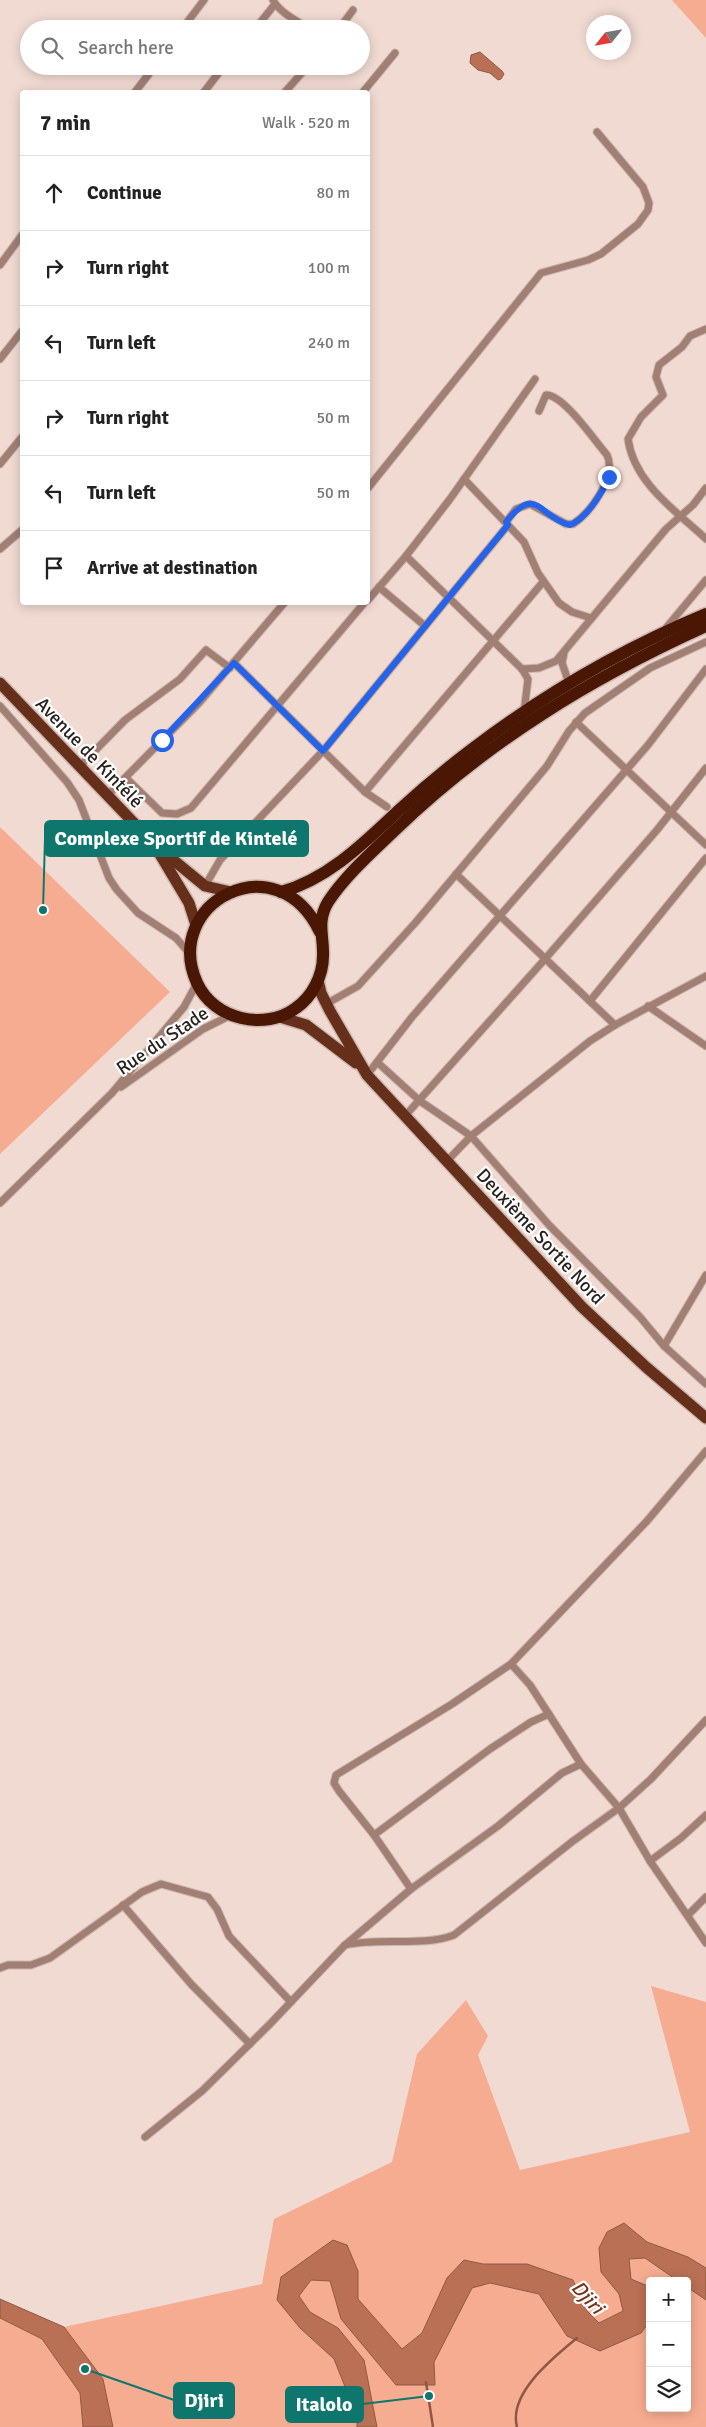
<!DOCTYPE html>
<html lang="en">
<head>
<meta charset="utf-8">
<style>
  body { margin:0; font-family:Signika,sans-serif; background:#f6f6f6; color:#222 }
  .controls { position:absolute; right:15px; bottom:15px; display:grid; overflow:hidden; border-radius:5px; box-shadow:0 2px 12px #0003 }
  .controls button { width:45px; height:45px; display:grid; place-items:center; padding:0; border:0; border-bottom:1px solid #e0e0e0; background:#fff; color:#222; font:25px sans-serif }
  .compass { position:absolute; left:586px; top:15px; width:45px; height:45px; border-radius:50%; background:#fff; box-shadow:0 2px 12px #0003; rotate:239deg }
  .stop { position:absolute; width:15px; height:15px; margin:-11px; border:4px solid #2563eb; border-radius:50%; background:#fff }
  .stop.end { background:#2563eb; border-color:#fff; box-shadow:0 1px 5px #0008 }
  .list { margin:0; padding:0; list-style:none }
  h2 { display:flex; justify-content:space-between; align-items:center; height:65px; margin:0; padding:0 20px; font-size:21px }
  h2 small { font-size:16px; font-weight:400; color:#767676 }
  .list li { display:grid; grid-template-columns:32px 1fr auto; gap:15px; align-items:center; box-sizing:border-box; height:75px; padding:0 20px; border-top:1px solid #e0e0e0 }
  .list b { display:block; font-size:19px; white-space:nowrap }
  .list em { font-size:16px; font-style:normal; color:#767676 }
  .icon { flex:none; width:28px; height:28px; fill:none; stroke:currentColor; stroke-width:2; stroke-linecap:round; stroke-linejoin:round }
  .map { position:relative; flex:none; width:706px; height:2427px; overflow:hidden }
  .search { position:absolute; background:#fff; box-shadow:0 2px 12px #0003; left:20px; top:20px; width:350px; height:55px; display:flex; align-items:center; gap:12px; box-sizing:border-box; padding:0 18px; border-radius:28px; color:#767676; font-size:19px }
  .panel { position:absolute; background:#fff; box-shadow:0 2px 12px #0003; left:20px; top:90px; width:350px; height:515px; border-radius:5px }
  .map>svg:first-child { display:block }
  .green { fill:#f6ac91 }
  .water { fill:#ba7055; stroke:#8e5844 }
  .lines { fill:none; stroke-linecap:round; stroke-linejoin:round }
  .stream { stroke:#8e5844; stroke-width:2.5 }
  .street-casing { stroke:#cdb9b2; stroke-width:9 }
  .primary-casing { stroke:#cdb9b2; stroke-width:14 }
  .highway-casing { stroke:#cdb9b2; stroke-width:15 }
  .street { stroke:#a17f73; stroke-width:7 }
  .primary { stroke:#662f19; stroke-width:11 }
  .highway { stroke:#491703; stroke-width:12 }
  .route { stroke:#2563eb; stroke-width:6 }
  .labels { text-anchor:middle; stroke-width:4.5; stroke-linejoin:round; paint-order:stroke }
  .street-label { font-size:19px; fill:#29211e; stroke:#fff }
  .water-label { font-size:20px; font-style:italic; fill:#783217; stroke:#fff }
  .leader { fill:none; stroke:#0f766e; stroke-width:2 }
  .callout-dot { fill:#0f766e; stroke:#fff; stroke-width:2 }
  .callout { fill:#0f766e; stroke:#0f766e; stroke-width:2 }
  .callout-label { font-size:20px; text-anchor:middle; font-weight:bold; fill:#fff }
</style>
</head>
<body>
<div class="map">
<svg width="706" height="2427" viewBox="0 0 706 2427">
  <rect width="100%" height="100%" fill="#f1dad2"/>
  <!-- green -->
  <g class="green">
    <polygon points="672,0 706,0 706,38"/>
    <polygon points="0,827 170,992 0,1154"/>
    <polygon points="651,1986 706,2002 706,2268 688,2257 647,2242 624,2224 607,2232 599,2248 601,2272 619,2294 623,2311 599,2323 587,2311 573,2280 527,2264 483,2264 464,2260 447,2278 422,2333 402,2349 357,2299 358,2271 347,2245 277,2300 300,2328 334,2359 357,2417 357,2427 113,2427 103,2379 64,2327 262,2284 274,2219 392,2162 417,2054 466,2000 488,2036 478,2055 520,2170 690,2132"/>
    <polygon points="645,2258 678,2281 650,2281 650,2287 631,2279 628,2259"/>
    <polygon points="311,2280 330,2281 341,2319 396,2385 435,2385 434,2362 472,2288 490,2283 539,2294 567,2336 641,2333 650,2321 650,2408 687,2408 687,2287 706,2300 706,2427 377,2427 364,2360 338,2328 310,2312 299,2296"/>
    <polygon points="0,2318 42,2339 80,2393 83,2427 0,2427"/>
  </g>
  <!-- water -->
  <g class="water">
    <polygon points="480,52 502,71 504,74 501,79 498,80 490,73 478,70 470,63 471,55"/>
    <polygon points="624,2223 647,2242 688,2257 706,2268 706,2300 687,2287 687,2281 678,2281 645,2258 629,2259 631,2279 650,2287 650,2321 641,2333 600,2351 567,2336 539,2294 490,2283 472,2288 434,2362 435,2385 396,2385 341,2319 330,2281 311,2280 299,2296 310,2312 338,2328 364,2360 377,2427 357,2427 357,2417 334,2359 300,2328 277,2300 281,2277 333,2240 347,2245 358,2271 358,2299 402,2349 422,2333 447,2278 464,2260 483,2264 527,2264 573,2280 587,2311 599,2323 623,2311 619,2294 601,2272 599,2248 607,2232"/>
    <polygon points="0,2299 64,2327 103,2379 113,2427 83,2427 80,2393 42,2339 0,2318"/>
  </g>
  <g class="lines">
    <!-- stream -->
    <g class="stream">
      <polyline points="426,2382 433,2427"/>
      <path d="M 517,2427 C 508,2393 554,2357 577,2338"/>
    </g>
    <defs>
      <g id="street">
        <path d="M 273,0 C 279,12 298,22 310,29"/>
        <polyline points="182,29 204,0"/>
        <polyline points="255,29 275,4"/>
        <polyline points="339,29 353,10"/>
        <polyline points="135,92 155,66"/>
        <polyline points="204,92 224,66"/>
        <polyline points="285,92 308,66"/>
        <polyline points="363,92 395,53"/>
        <polyline points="0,265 22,235"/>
        <path d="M 706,329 L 690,336 L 682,347 L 659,365 L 656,377 L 663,395 L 641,417 L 628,439 C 634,483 676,511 706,539"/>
        <polyline points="0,359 22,331"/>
        <polyline points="0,464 22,437"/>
        <polyline points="464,479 524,542 538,573 559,603 572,612 591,618"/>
        <polyline points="368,488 541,273 588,260 601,254 638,224 648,210 649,203 643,187 597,132"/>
        <path d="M 506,522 L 516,509 L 530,504 L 566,524 L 573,524 C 591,512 617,476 607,455 C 595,441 563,394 546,395 L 539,411"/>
        <polyline points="0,549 22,530"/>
        <polyline points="406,556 522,669 528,679 524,712"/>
        <polyline points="379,587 425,626"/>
        <polyline points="368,600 406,556 450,499 535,379"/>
        <polyline points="666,628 706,580"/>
        <polyline points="564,653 562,663 569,683"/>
        <polyline points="234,663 365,792 387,807"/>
        <polyline points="522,669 539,668 556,661 666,529 693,505 706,488"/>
        <polyline points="0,706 67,782 79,800 109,878 117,890 138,913 176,938 190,954"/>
        <polyline points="576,722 706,845"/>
        <polyline points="79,767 125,720 180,679 206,650 230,668"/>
        <polyline points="126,778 162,813 177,814 191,808 365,602"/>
        <polyline points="365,792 543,582"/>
        <polyline points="107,796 199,703 285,602"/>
        <polyline points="456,874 615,1025"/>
        <polyline points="205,886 220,860 323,751 508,525"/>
        <polyline points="590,1001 706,858"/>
        <polyline points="326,1004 358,986 416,922 547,766 569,731 585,713 650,668 706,642"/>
        <polyline points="648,1006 706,1046"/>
        <polyline points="377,1062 420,1101 471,1136 549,1225 640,1317 664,1346 706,1384"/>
        <polyline points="367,1075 412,1017 648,745 706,669"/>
        <polyline points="121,1087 203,1029 231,1015"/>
        <polyline points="405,1116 545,959 657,830 706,768"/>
        <polyline points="448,1160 471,1136 590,1041 615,1025 706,976"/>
        <polyline points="0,1203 112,1093 184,1007 197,983"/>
        <polyline points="664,1346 706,1275"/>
        <polyline points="511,1664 530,1685 581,1764 619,1808 650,1861 706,1943"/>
        <polyline points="374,1835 490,1749 531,1722 549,1714"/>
        <polyline points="650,1861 681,1838 706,1815"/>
        <polyline points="411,1889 374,1835 339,1791 334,1783 336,1775 452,1704 511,1664 647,1521 706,1451"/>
        <polyline points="123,1905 191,1984 250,2044"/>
        <polyline points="688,1915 706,1897"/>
        <path d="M 345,1945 C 379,1937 424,1947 454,1935 L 573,1841 L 619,1808 L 651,1779 L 706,1720"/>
        <polyline points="0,1968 8,1965 31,1965 50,1958 142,1892 161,1884 208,1897 217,1909 229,1936 291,2002"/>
        <polyline points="145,2137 202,2091 270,2024 344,1946 411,1889 498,1826 562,1773 581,1764"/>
      </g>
      <g id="primary">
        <polyline points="0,683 155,845 205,886 231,892"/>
        <polyline points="158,851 189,903 196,925"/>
        <polyline points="318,980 321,993 330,1011 367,1075 582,1307 646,1367 706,1418"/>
        <polyline points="280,1017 306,1025 356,1063"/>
      </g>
      <g id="highway">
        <path d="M 281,892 C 328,879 364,843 398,811 C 421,790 446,769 471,750 C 543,695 622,649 706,614"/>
        <path d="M 320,932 C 277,841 161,903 197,983 C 214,1020 265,1031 296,1008 C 312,997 323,976 323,956 C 324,937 316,922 328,902 C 345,876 371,853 394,831 C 486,742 591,678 706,626"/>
      </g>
    </defs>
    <!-- street casing -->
    <use href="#street" class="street-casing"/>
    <!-- primary casing -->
    <use href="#primary" class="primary-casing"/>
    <!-- highway casing -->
    <use href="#highway" class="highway-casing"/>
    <!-- street -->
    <use href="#street" class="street"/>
    <!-- primary -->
    <use href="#primary" class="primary"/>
    <!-- highway -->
    <use href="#highway" class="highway"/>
  </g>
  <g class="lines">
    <!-- route -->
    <path class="route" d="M 162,740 L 234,663 L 323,751 L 508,525 L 506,522 C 537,483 538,517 570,525 C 586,519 602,493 609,477"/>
  </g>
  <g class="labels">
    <!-- street labels -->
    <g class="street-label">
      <text transform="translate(90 752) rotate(46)" y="7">Avenue de Kintélé</text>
      <text transform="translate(162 1040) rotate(-34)" y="7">Rue du Stade</text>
      <text transform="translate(541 1236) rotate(47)" y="7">Deuxième Sortie Nord</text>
    </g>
    <!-- water labels -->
    <g class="water-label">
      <text transform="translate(588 2297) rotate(47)" y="7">Djiri</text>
    </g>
  </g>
  <!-- callouts -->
  <path class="leader" d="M43 910L45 838M85 2369L174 2400M429 2396L363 2404"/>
  <g class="callout-dot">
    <circle cx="43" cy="910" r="5"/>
    <circle cx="85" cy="2369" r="5"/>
    <circle cx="429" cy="2396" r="5"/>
  </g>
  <g class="callout">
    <rect x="45" y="821" width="263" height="35" rx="5"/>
    <rect x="174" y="2383" width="60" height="35" rx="5"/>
    <rect x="286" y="2387" width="77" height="35" rx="5"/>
  </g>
  <g class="callout-label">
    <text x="176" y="845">Complexe Sportif de Kintelé</text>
    <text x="204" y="2407">Djiri</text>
    <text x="324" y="2411">Italolo</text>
  </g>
</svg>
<div class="controls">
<button>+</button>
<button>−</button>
<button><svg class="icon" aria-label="layers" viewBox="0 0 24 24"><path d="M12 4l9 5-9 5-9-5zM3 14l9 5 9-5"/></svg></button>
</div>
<svg class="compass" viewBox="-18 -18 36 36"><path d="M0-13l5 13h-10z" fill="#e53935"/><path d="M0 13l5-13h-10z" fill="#767676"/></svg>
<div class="stop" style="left:162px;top:740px"></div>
<div class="stop end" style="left:609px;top:477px"></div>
<div class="search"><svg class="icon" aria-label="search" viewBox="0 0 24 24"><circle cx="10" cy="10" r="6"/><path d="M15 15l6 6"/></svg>Search here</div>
<section class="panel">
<h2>7 min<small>Walk · 520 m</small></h2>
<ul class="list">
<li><svg class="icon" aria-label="ahead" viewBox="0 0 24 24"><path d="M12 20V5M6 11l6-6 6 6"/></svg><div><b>Continue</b></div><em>80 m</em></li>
<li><svg class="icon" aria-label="right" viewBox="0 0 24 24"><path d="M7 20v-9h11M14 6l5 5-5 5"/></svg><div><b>Turn right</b></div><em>100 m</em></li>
<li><svg class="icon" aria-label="left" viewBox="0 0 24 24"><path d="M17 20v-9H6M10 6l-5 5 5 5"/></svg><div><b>Turn left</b></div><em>240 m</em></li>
<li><svg class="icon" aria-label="right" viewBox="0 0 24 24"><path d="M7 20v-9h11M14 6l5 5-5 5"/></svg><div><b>Turn right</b></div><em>50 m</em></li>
<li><svg class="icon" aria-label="left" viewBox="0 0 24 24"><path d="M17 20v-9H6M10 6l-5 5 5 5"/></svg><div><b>Turn left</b></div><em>50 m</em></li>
<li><svg class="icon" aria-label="arrive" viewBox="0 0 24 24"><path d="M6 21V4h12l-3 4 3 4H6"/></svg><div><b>Arrive at destination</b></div></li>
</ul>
</section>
</div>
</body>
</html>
